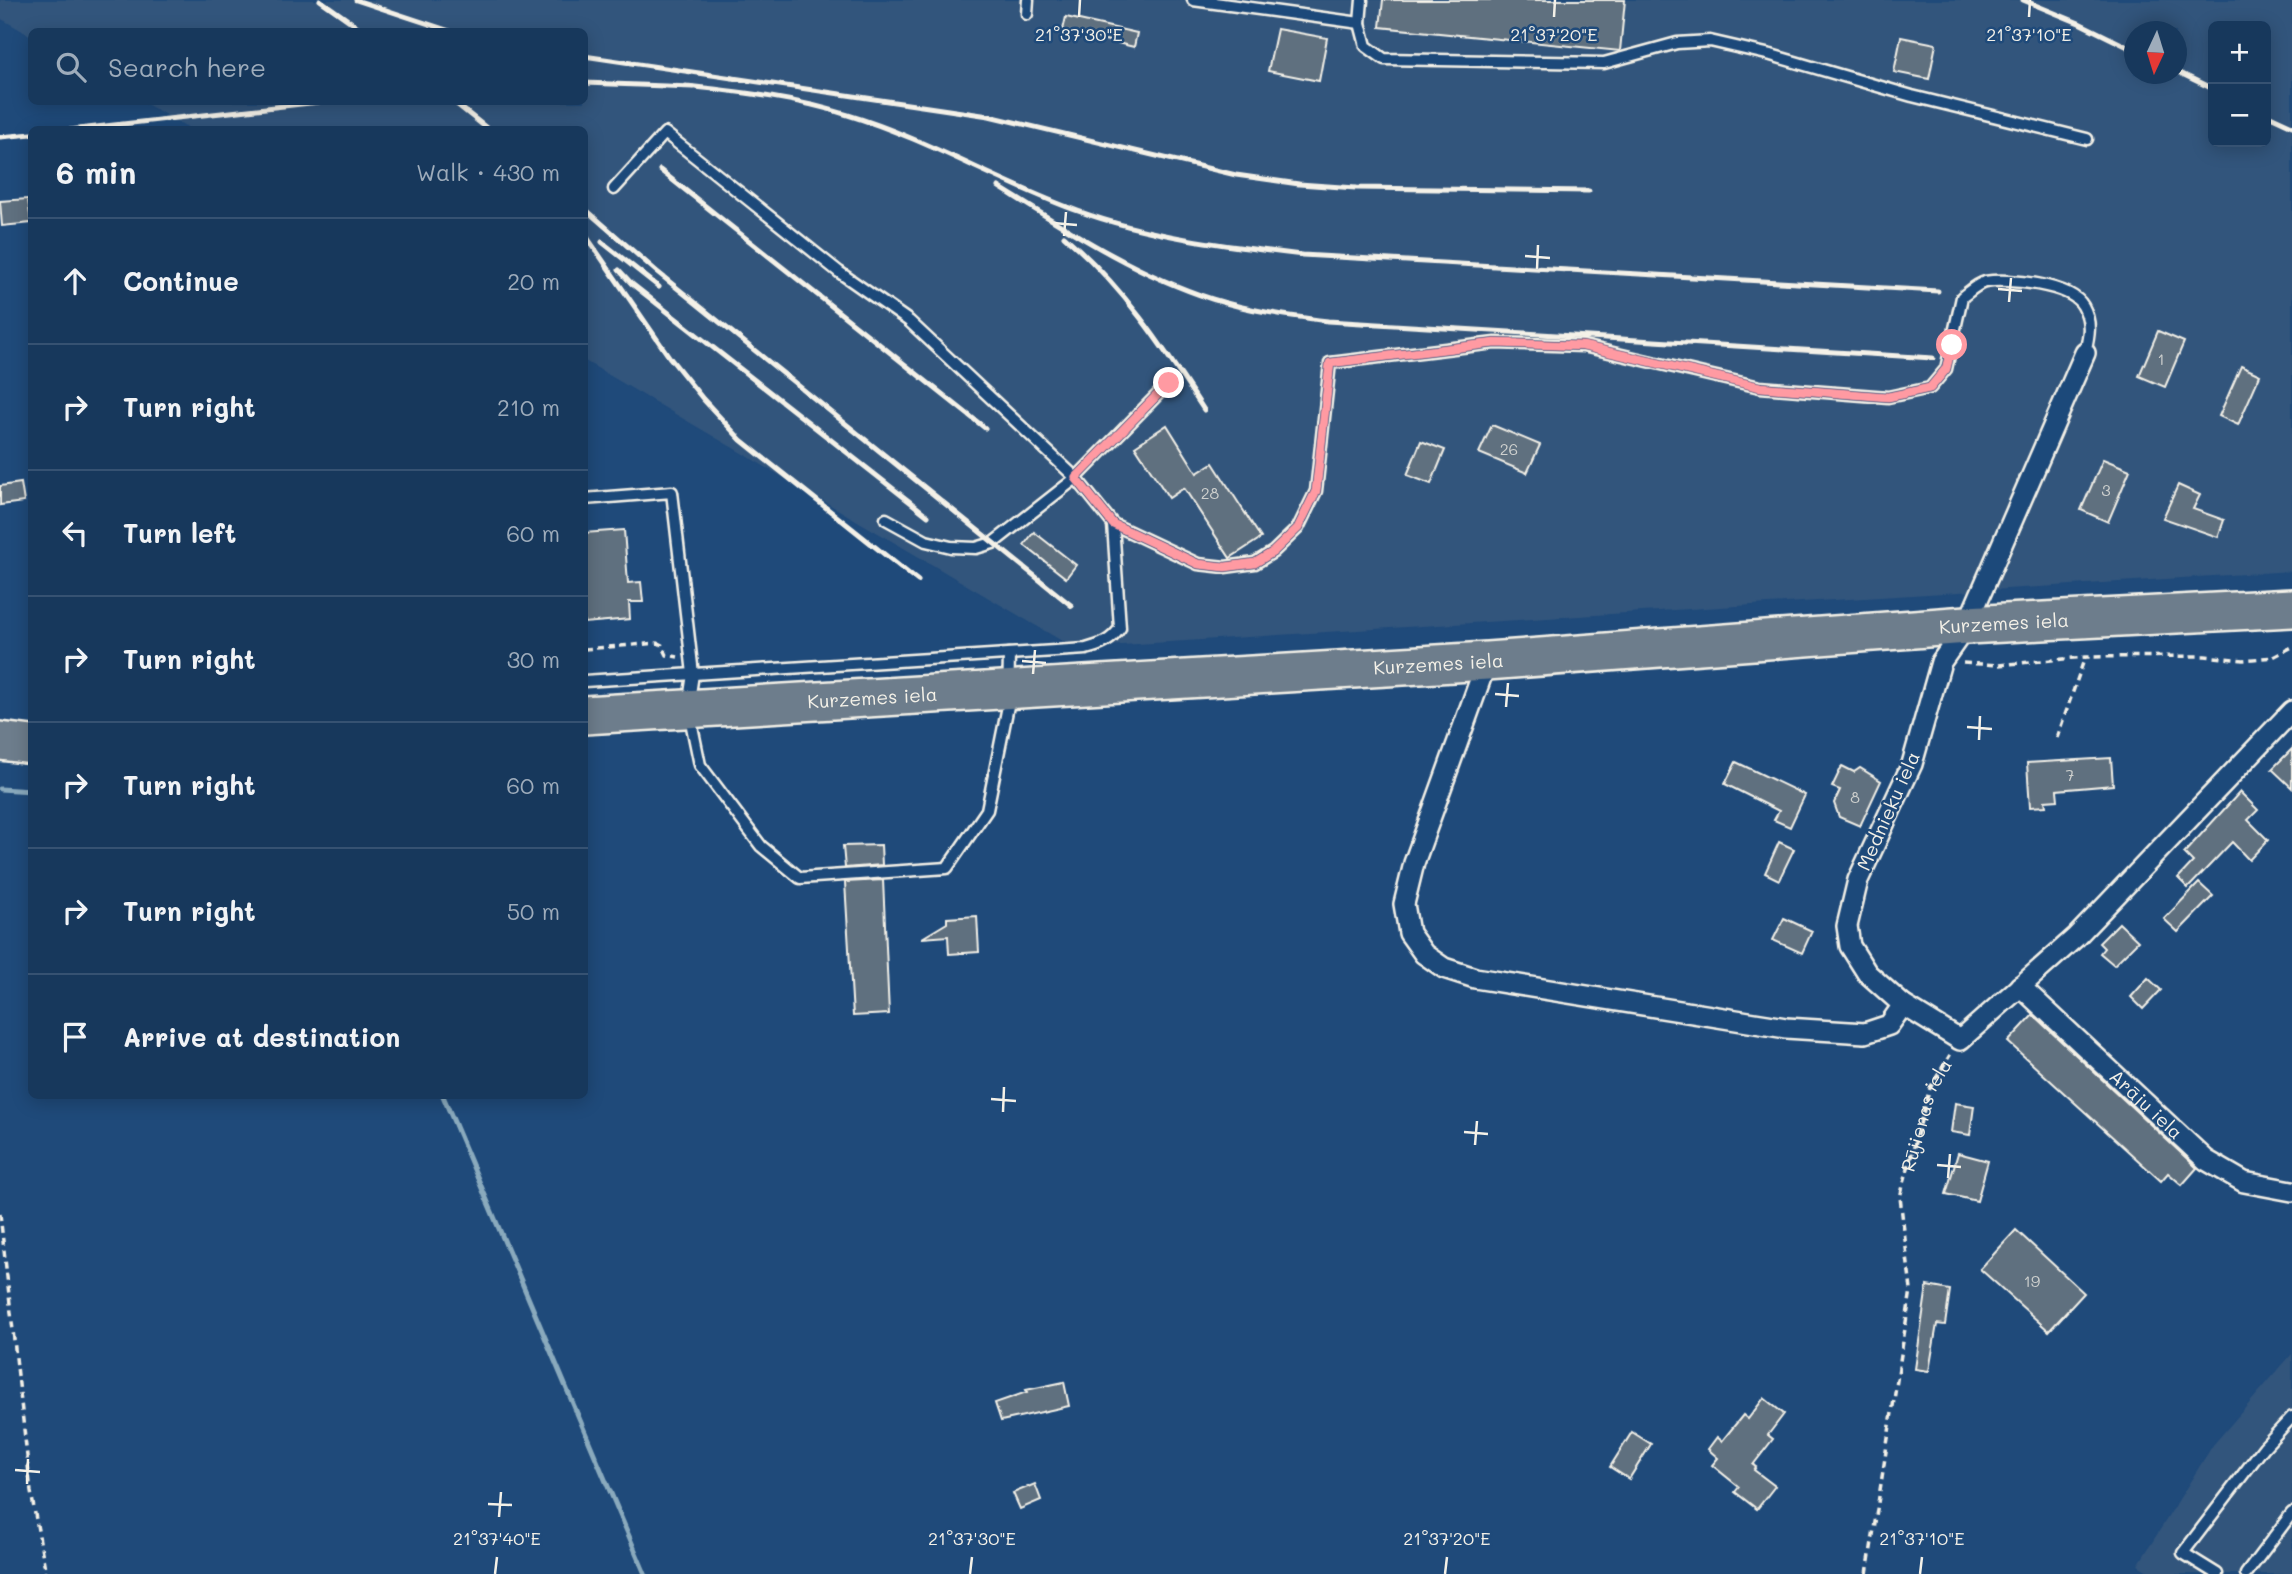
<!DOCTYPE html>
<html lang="en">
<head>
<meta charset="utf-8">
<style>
  body { margin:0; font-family:Mali,sans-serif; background:#244365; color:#f1f3f6 }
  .controls { position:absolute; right:21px; top:21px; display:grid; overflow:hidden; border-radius:10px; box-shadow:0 4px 18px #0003 }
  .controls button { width:63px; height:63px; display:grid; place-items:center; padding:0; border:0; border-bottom:2px solid #365272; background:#17385c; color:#f1f3f6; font:35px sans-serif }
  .compass { position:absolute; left:2124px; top:21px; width:63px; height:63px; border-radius:50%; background:#17385c; box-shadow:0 4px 18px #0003; rotate:184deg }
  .stop { position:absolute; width:21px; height:21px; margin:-16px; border:5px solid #ff9aa2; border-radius:50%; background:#fff }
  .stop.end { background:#ff9aa2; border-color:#fff; box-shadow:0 2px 7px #0008 }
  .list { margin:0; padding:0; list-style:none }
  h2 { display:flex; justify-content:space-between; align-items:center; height:91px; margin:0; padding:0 28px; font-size:30px }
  h2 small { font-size:23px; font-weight:400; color:#9eacbb }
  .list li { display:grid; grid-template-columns:46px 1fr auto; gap:21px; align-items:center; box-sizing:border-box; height:126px; padding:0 28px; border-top:2px solid #365272 }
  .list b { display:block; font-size:26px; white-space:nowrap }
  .list em { font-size:23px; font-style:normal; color:#9eacbb }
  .icon { flex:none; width:38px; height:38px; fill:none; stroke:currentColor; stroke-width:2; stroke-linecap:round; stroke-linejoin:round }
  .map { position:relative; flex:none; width:2292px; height:1574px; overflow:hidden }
  .search { position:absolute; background:#17385c; box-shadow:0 4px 18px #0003; left:28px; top:28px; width:560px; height:77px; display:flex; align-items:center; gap:18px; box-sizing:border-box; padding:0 24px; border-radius:10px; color:#9eacbb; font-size:26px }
  .panel { position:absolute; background:#17385c; box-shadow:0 4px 18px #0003; left:28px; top:126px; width:560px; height:973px; border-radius:10px }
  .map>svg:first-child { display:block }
  .built { fill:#32557c; fill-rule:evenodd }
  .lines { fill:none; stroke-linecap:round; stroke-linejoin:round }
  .stream { stroke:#8aaabd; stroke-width:5 }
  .building { fill:#5e6f7f; stroke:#f4f1e8; stroke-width:2 }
  .lane-casing { stroke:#f4f1e8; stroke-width:15 }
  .street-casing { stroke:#f4f1e8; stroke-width:24 }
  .highway-casing { stroke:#f4f1e8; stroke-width:42 }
  .path { stroke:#f4f1e8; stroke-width:3.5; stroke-dasharray:7 5; stroke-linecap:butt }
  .lane { stroke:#1f4a7a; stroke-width:10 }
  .street { stroke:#1f4a7a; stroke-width:19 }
  .highway { stroke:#6d7d8c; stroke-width:37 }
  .rail { stroke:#f4f1e8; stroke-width:5 }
  .route { stroke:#ff9aa2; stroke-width:9 }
  .ticks { fill:none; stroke:#f4f1e8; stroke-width:2.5 }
  .labels { text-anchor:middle; stroke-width:5; stroke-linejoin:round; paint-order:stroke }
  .number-label { font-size:16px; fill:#ced0ce }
  .street-label { font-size:19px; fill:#f4f1e8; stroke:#1f4a7a }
  .ticks-label { font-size:18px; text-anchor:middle; fill:#f4f1e8; stroke:#1f4a7a; stroke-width:5; stroke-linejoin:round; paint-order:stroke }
</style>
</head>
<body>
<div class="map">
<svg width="2292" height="1574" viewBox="0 0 2292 1574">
  <rect width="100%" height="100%" fill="#1f4a7a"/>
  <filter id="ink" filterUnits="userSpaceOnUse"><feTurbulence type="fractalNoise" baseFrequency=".0143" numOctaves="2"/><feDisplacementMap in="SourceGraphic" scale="14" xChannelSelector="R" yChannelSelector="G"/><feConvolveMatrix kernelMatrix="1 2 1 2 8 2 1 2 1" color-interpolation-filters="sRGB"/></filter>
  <g filter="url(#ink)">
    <!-- built -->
    <g class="built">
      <path d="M 0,0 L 2292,0 L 2292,571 L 1074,648 L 585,361 L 584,130 L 191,129 L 143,102 L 584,102 L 584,32 L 32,32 L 31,36 L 0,18 ZM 2213,26 L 2266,26 L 2266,142 L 2213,142 ZM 2134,32 L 2176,32 L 2176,74 L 2134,74 Z"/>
      <polygon points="2292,1354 2292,1574 2153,1574 2138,1565 2213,1445"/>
    </g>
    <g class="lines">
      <!-- stream -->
      <g class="stream">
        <polyline points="0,789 32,791"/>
        <polyline points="443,1096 645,1574"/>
      </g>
    </g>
    <!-- building -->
    <g class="building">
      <polygon points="1383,0 1625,0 1620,51 1380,27"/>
      <polygon points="1066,17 1137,33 1134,47 1063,30"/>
      <polygon points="1277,29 1327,38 1319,81 1268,71"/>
      <polygon points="1901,37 1936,44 1929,79 1894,72"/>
      <polygon points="28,199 31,223 2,226 0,201"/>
      <polygon points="2158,331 2184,342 2165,387 2139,376"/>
      <polygon points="2241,366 2260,375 2238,425 2219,416"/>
      <polygon points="1167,425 1197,473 1213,463 1261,538 1230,558 1184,488 1169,498 1135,446"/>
      <polygon points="1492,425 1540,445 1527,473 1479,453"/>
      <polygon points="1421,441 1445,450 1431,484 1407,475"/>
      <polygon points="2103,459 2130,470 2108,522 2081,510"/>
      <polygon points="21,483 24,502 0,505 0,486"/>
      <polygon points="2178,485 2200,495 2193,509 2224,520 2218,537 2163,518"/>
      <polygon points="624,530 628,583 641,582 643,602 629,602 630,619 584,623 584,533"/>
      <polygon points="1034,532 1076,565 1066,578 1024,545"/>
      <polygon points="2292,749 2292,788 2272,769"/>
      <polygon points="2111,758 2113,785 2057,790 2058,800 2045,801 2046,806 2030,807 2027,763"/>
      <polygon points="1736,762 1805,795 1790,827 1774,820 1779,811 1725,784"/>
      <polygon points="1842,766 1854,772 1860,768 1881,781 1860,826 1839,817 1834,803 1840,790 1832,787"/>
      <polygon points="2240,792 2258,810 2248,820 2268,840 2249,860 2232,842 2188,888 2178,878 2193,862 2184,853"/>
      <polygon points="1779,842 1794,849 1779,880 1765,873"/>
      <polygon points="881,845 882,865 845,868 843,846"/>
      <polygon points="883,880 889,1014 853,1016 845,882"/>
      <polygon points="2199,883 2213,896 2178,932 2164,919"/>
      <polygon points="977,916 979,952 949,954 948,936 922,938 947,923 947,918"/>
      <polygon points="1784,918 1812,931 1802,953 1773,940"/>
      <polygon points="2119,923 2138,941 2114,965 2100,953 2104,948 2099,943"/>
      <polygon points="2148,978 2161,990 2143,1009 2131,997"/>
      <polygon points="2033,1015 2197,1168 2182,1185 2168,1173 2161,1181 2008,1042"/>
      <polygon points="1955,1103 1974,1106 1970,1135 1951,1132"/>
      <polygon points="1958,1153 1988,1161 1977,1201 1946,1194"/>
      <polygon points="2016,1230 2084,1293 2049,1331 1980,1269"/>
      <polygon points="1927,1286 1950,1290 1945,1325 1937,1324 1929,1371 1915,1369"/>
      <polygon points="1064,1382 1069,1406 1001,1421 995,1403 1027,1392 1026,1390"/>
      <polygon points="1764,1398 1784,1414 1768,1435 1773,1439 1753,1465 1756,1467 1754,1470 1775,1486 1757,1509 1735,1492 1739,1487 1712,1465 1718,1458 1708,1449 1717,1437 1722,1441 1743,1415 1748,1419"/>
      <polygon points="1632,1432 1651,1444 1629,1479 1610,1467"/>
      <polygon points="1035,1484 1041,1500 1020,1509 1013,1493"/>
    </g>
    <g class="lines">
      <defs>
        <g id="lane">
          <polyline points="1193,0 1360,23"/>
          <polyline points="1362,0 1360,23 1366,46 1384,59 1604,63 1677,43 1710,41 1771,55 1912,96 2087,139"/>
          <polyline points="1027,14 1028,0"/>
          <polyline points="584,499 672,492 693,674 688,707 700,765 761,846 800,878 947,868 987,810 1008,706 1009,654"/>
          <polyline points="886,519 926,541 951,547 976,548 993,543 1076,478 1169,383"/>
          <path d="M 1113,524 L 1198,564 L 1225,567 L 1255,563 L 1273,552 L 1298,528 L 1316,491 L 1330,363 L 1495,343 L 1583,346 L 1760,387 L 1888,397 L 1930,388 L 1946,369 L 1962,297 C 1969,292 1977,284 1985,282 C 2008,278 2071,284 2083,306 C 2092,322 2089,336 2085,353"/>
          <path d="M 584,681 L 1086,649 C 1101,645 1111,641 1120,628 L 1113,524 L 1076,478 L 909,321 L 839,272 L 665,133 L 614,189"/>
          <polyline points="2217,1574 2183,1553 2264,1447 2292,1417"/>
          <polyline points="2246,1574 2292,1513"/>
        </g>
        <g id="street">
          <polyline points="2085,353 1967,625 1941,662 1912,764 1858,880 1847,926 1850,946 1867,973 1903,1005 1960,1040 2076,937 2292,711"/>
          <polyline points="1487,661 1414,863 1404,904 1409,933 1424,954 1444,968 1475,978 1786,1028 1865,1033 1889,1025 1903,1005"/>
          <path id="s2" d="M 2020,986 L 2206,1160 L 2244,1182 L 2292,1191"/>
        </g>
        <g id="highway">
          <path id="s3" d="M 584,715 L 1487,661 L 1967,625 L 2292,608"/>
          <polyline points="0,741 32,745"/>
        </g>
      </defs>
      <!-- lane casing -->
      <use href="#lane" class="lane-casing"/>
      <!-- street casing -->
      <use href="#street" class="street-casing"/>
      <!-- highway casing -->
      <use href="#highway" class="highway-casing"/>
      <!-- path -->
      <g class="path">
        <polyline points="584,649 658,643 662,645 667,655 678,657"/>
        <polyline points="1963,663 1998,665 2085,657 2205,656 2244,660 2273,657 2292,647"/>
        <polyline points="2057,738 2085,657"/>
        <polyline points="0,1214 31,1492 46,1574"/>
        <path id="s1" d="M 1867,1574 L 1911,1290 L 1900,1197 L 1930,1088 L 1950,1055"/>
      </g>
      <!-- lane -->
      <use href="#lane" class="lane"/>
      <!-- street -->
      <use href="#street" class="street"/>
      <!-- highway -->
      <use href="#highway" class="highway"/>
      <!-- rail -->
      <g class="rail">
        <polyline points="320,0 365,32"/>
        <polyline points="356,0 453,32"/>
        <polyline points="2023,0 2079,23 2134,50"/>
        <polyline points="584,56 989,116 1236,175 1299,184 1356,188 1589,191"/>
        <polyline points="2176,71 2213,89"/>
        <polyline points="584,83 693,87"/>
        <path d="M 686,86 C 740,92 796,98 848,115 C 927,139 1000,183 1078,211 C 1150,237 1227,246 1302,255 L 1938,291"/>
        <polyline points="454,102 489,130"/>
        <polyline points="2266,114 2292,126"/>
        <polyline points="69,130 319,102"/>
        <polyline points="0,137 32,134"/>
        <polyline points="660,170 985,428"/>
        <path d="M 999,187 C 1068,230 1135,274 1212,299 C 1250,311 1289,316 1328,321 L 1933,358"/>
        <polyline points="584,208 656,271 1072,606"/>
        <polyline points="584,233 670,358 703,399 741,440 918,581"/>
        <path d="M 1064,236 C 1123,286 1163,347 1204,410"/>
        <polyline points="602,242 659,287"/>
        <polyline points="619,270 632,284 928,516"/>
      </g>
    </g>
  </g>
  <g class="lines" filter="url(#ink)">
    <!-- route -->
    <polyline class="route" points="1169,383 1076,478 1113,524 1198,564 1225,567 1255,563 1273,552 1298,528 1316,491 1330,363 1495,343 1583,346 1760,387 1888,397 1930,388 1946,369 1952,345"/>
  </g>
  <!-- ticks -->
  <path class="ticks" d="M 1079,17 L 1080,0M 1554,17 L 1555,0M 2029,17 L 2030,0M 1053,223 L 1077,225M 1064,236 L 1066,212M 1525,256 L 1550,258M 1537,269 L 1538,245M 1998,289 L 2022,291M 2009,302 L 2011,278M 1022,661 L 1046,663M 1033,674 L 1035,650M 1495,694 L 1519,696M 1506,707 L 1508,683M 1967,727 L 1992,729M 1979,740 L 1980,716M 991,1099 L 1016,1101M 1003,1112 L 1004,1087M 1464,1132 L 1488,1134M 1475,1145 L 1477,1121M 1937,1165 L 1961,1167M 1948,1178 L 1950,1154M 15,1470 L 40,1472M 27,1484 L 28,1459M 488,1504 L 512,1505M 499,1517 L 501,1492M 495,1574 L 497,1557M 970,1574 L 972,1557M 1445,1574 L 1447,1557M 1920,1574 L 1922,1557"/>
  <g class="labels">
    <!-- number labels -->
    <g class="number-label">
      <text x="2161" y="365">1</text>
      <text x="1509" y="455">26</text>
      <text x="2106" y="496">3</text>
      <text x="1210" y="499">28</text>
      <text x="2070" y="781">7</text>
      <text x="1855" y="803">8</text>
      <text x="2032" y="1287">19</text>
    </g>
    <!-- street labels -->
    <g class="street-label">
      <text dy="7" stroke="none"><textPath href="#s3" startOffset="1423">Kurzemes iela</textPath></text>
      <text dy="7" stroke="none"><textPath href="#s3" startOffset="856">Kurzemes iela</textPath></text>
      <text dy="7" stroke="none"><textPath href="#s3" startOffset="289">Kurzemes iela</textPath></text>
      <text transform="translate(1888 811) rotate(-66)" y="7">Mednieku iela</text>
      <text dy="7" stroke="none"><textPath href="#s2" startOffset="173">Arāju iela</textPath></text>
      <text dy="7" stroke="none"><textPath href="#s1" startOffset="467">Rūjienas iela</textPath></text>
    </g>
  </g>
  <g class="ticks-label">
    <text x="1079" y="41">21°37'30"E</text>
    <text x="1554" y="41">21°37'20"E</text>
    <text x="2029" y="41">21°37'10"E</text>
    <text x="497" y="1545">21°37'40"E</text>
    <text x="972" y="1545">21°37'30"E</text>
    <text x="1447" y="1545">21°37'20"E</text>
    <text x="1922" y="1545">21°37'10"E</text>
  </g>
</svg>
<div class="controls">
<button>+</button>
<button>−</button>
</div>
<svg class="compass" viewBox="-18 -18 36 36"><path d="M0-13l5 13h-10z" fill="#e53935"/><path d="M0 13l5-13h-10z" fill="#9eacbb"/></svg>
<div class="stop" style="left:1952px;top:345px"></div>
<div class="stop end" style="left:1169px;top:383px"></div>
<div class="search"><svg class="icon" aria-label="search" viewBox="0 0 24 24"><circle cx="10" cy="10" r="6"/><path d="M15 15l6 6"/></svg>Search here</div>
<section class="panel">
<h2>6 min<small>Walk · 430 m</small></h2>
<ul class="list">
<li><svg class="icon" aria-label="ahead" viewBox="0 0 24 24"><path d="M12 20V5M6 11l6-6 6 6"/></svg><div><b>Continue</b></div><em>20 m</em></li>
<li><svg class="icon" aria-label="right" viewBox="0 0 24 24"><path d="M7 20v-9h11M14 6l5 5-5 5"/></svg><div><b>Turn right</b></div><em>210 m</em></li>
<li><svg class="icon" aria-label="left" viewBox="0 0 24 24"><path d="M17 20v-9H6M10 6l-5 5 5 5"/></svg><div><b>Turn left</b></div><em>60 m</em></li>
<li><svg class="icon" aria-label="right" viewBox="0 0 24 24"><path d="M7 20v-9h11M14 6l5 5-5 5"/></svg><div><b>Turn right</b></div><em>30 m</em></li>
<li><svg class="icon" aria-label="right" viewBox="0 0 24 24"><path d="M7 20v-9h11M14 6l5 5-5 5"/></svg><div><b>Turn right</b></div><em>60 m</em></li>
<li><svg class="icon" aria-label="right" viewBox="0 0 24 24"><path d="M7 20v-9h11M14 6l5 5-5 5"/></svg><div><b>Turn right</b></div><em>50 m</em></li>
<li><svg class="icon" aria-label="arrive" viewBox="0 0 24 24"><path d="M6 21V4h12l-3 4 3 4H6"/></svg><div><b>Arrive at destination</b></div></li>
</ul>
</section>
</div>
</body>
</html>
